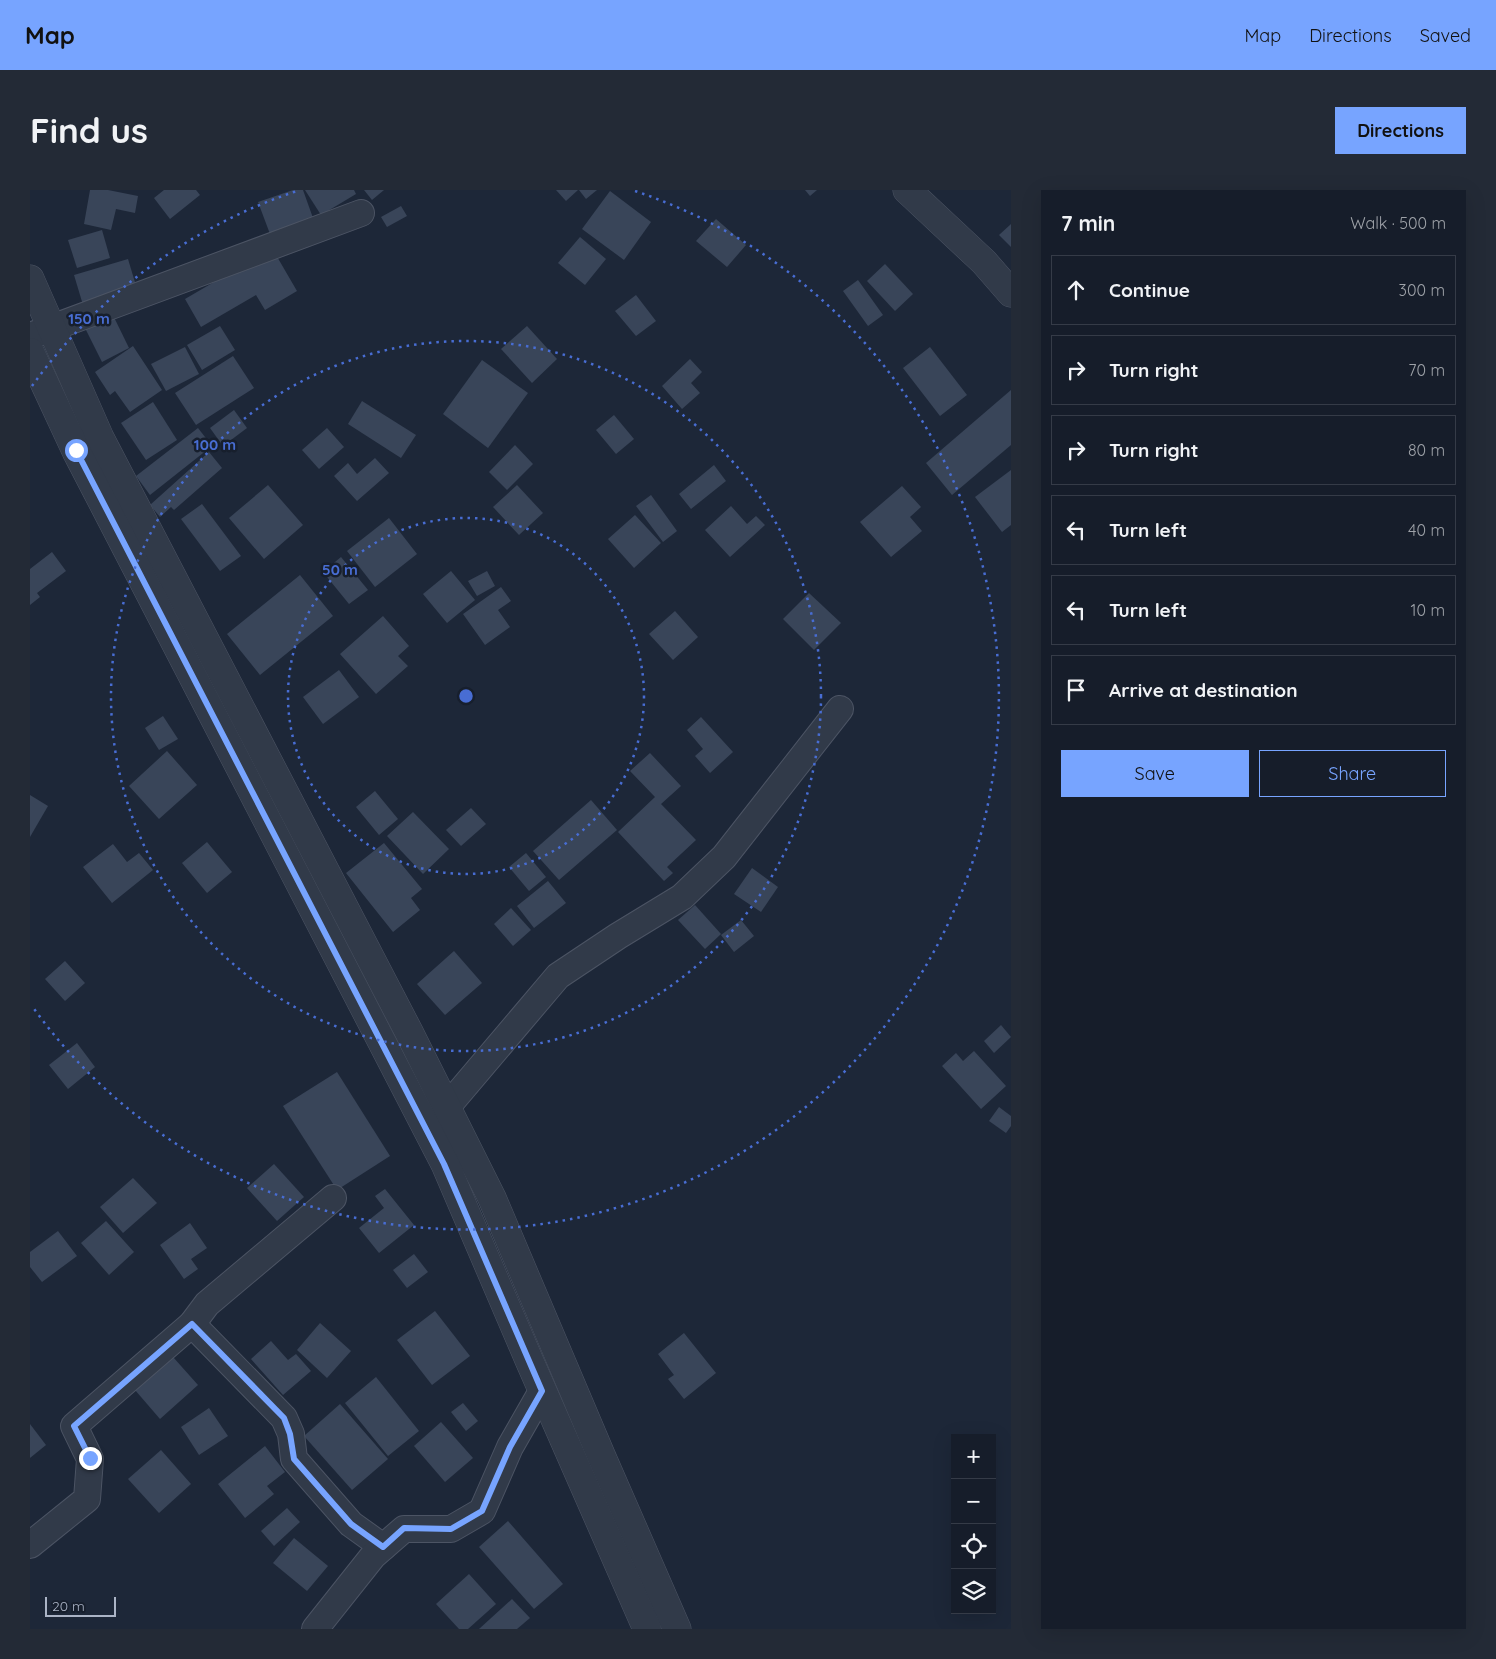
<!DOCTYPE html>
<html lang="en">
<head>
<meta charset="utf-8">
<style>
  body { margin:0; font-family:Quicksand,sans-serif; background:#232a36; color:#f1f3f6 }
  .controls { position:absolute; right:15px; bottom:15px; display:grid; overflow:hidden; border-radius:0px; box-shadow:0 5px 20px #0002 }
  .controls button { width:45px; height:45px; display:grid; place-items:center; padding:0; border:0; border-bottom:1px solid #353b47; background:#161d2a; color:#f1f3f6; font:25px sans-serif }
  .scale { position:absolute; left:15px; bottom:12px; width:71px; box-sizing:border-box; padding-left:5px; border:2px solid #abb4c6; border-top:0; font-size:14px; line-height:18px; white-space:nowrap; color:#abb4c6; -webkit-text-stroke:4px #171f2d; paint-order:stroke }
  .stop { position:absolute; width:15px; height:15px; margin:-11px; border:4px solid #77a4ff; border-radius:50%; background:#fff }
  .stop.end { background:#77a4ff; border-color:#fff; box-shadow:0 1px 5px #0008 }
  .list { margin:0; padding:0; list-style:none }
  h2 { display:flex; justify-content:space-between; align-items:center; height:65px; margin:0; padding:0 20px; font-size:21px }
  h2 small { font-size:16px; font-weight:400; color:#9ea2a8 }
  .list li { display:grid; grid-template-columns:32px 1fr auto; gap:15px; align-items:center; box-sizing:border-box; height:70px; margin:0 10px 10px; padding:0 10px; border:1px solid #353b47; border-radius:0px }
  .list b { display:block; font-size:19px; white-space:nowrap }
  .list em { font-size:16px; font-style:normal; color:#9ea2a8 }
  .actions { display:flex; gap:10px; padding:15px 20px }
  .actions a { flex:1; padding:11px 0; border:1px solid #77a4ff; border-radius:0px; text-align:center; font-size:18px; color:#77a4ff }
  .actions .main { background:#77a4ff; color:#111 }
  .icon { flex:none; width:28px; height:28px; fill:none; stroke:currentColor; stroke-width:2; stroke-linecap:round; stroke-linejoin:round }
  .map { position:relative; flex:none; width:981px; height:1439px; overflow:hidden; border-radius:0px }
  header { display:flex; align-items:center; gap:30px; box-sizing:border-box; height:70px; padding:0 25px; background:#77a4ff; color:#111 }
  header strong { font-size:24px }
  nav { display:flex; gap:28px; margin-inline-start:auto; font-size:18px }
  .intro { display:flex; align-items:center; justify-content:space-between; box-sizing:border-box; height:120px; padding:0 30px }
  h1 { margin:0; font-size:35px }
  .button { padding:12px 22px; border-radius:0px; background:#77a4ff; color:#111; font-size:18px; font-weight:700 }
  main { display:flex; gap:30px; padding:0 30px }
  aside { flex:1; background:#161d2a; border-radius:0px; box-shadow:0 5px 20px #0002 }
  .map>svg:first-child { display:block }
  .building { fill:#394559 }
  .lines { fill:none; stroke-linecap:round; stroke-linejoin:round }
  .minor-casing { stroke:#4c5464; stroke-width:28 }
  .tertiary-casing { stroke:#4c5464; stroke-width:29 }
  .minor { stroke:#313a49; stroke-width:26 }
  .tertiary { stroke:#313a49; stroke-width:28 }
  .route { stroke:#77a4ff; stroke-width:6 }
  .ring { fill:none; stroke:#486dd3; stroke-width:2.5; stroke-dasharray:2.5 5 }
  .centre { fill:#486dd3; stroke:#171f2d; stroke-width:2.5 }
  .ring-label { font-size:15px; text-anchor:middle; font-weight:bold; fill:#486dd3; stroke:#171f2d; stroke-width:5; stroke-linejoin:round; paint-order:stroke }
</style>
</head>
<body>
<header>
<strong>Map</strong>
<nav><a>Map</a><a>Directions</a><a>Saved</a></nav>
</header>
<div class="intro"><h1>Find us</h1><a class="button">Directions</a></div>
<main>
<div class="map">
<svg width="981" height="1439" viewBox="0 0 981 1439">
  <rect width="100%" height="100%" fill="#1d2738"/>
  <!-- building -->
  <g class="building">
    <polygon points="60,0 78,0 108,6 105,23 86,19 81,40 54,34"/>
    <polygon points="134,0 166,0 170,5 140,29 124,8"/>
    <polygon points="263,0 273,0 283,28 240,44 228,12"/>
    <polygon points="275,0 324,0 326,4 291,25"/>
    <polygon points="334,0 354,0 342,10"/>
    <polygon points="526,0 548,0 536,11"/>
    <polygon points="549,0 567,0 556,9"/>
    <polygon points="775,0 787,0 780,6"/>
    <polygon points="580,1 621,32 594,70 552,39"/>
    <polygon points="371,16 377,26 357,37 351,27"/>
    <polygon points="686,29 716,55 697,77 666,51"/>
    <polygon points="981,34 981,57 969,45"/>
    <polygon points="72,40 80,68 47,78 38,50"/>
    <polygon points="550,47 576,69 555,95 528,73"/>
    <polygon points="242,58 267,101 235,120 226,105 171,137 155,109"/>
    <polygon points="98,69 107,99 53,115 44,85"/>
    <polygon points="855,74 883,104 865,121 837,91"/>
    <polygon points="828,90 853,125 838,136 813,101"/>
    <polygon points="606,105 626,131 606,146 585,121"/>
    <polygon points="79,117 99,158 72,172 51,130"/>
    <polygon points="190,136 205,160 172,180 157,155"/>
    <polygon points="497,136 527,169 502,193 471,159"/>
    <polygon points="103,156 132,200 100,222 85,201 80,205 65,182"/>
    <polygon points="155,157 169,184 136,201 121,174"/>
    <polygon points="900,157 937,205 910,226 873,178"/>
    <polygon points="203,166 224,198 166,235 145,203"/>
    <polygon points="660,169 672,182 661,193 670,203 652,219 632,196"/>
    <polygon points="452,170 498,203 458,258 413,224"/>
    <polygon points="981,200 981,255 922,305 896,273"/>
    <polygon points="332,211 386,245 371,268 318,234"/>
    <polygon points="123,212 147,250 116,270 91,233"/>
    <polygon points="204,220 217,238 193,256 180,238"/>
    <polygon points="584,225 604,249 586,264 566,240"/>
    <polygon points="168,238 182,256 120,305 106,286"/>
    <polygon points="297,238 314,257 289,279 272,260"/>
    <polygon points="485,255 503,274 477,300 459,282"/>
    <polygon points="179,262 192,278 144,320 141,317 130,327 120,315"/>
    <polygon points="345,268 359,283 327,311 304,286 318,273 327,284"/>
    <polygon points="684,275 696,291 661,319 649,304"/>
    <polygon points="981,280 981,335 972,342 945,307"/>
    <polygon points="238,295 273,335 234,369 199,328"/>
    <polygon points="487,295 513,323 489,345 463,317"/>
    <polygon points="872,296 891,317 880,327 892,341 861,367 830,332"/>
    <polygon points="621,305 647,341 633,352 606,316"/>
    <polygon points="172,314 211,366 190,381 151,329"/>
    <polygon points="701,316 717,334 726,326 735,335 700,367 675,340"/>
    <polygon points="605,325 631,353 604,378 578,349"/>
    <polygon points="359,328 387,364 345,397 317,361"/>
    <polygon points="22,362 36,381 7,403 10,407 0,415 0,379"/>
    <polygon points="311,367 338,400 319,414 293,382"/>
    <polygon points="421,381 445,410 417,433 393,404"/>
    <polygon points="457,381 465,396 447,406 438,391"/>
    <polygon points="270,385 303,426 230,485 197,444"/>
    <polygon points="471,397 481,411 468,420 480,437 455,455 433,424"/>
    <polygon points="779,403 811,433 784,460 753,429"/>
    <polygon points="645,421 668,447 643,470 619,444"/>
    <polygon points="353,426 379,456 368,466 378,476 346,504 310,464"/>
    <polygon points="309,480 329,507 293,534 273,507"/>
    <polygon points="133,526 148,549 129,560 115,538"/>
    <polygon points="671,527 703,562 680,583 665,566 673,559 657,540"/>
    <polygon points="137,561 167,595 129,629 99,596"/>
    <polygon points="620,563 651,596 631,614 666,650 637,677 643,683 634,691 588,642 625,607 600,581"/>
    <polygon points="345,601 368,629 349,645 326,617"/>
    <polygon points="0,605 18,616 0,647"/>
    <polygon points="561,610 587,640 529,690 503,661"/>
    <polygon points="441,618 456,634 431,656 416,640"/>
    <polygon points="383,622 419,659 393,684 357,646"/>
    <polygon points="177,652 202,682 177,703 152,673"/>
    <polygon points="354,653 392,699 381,708 390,720 363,742 316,683"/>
    <polygon points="83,654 97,672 109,663 123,680 82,713 53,677"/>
    <polygon points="496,663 516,687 499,701 479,677"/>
    <polygon points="722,678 748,697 731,722 704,704"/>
    <polygon points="518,691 536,713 504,738 487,716"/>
    <polygon points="665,715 691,744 675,759 648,730"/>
    <polygon points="481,718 501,740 483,756 464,734"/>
    <polygon points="711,730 724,746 704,762 691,745"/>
    <polygon points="424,761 452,793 415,825 387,794"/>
    <polygon points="35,771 55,793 35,811 15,789"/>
    <polygon points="971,835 981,847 964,863 954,851"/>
    <polygon points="47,853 65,877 38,899 19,875"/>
    <polygon points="944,861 976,896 951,919 912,876 926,863 933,871"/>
    <polygon points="307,882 360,966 307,1000 253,916"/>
    <polygon points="969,917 981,926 981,936 976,943 959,931"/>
    <polygon points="244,974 274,1007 247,1031 217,998"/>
    <polygon points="103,988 127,1013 93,1043 70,1017"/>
    <polygon points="355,999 384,1035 349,1063 329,1038 354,1018 345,1006"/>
    <polygon points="76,1031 104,1062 79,1085 51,1053"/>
    <polygon points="160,1033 177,1058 161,1069 168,1079 154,1089 130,1055"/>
    <polygon points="28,1041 47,1066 12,1092 0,1077 0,1062"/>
    <polygon points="384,1064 398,1082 377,1098 363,1080"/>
    <polygon points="405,1121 440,1166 402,1195 367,1150"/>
    <polygon points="290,1133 321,1161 297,1188 267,1160"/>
    <polygon points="654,1143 686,1183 654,1209 638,1189 644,1185 628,1164"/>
    <polygon points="241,1151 258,1170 266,1164 281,1181 253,1205 221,1169"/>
    <polygon points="143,1167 168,1195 130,1229 105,1200"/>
    <polygon points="346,1187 389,1241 358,1266 315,1213"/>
    <polygon points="433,1213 448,1231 436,1241 421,1222"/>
    <polygon points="310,1214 358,1269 322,1300 274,1246"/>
    <polygon points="179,1218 198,1246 169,1265 151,1237"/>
    <polygon points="411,1232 443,1268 415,1292 384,1256"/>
    <polygon points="0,1234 16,1255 0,1268"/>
    <polygon points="235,1256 255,1282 237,1296 244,1304 215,1328 188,1294"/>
    <polygon points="131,1260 161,1294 129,1323 98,1289"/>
    <polygon points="257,1318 270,1332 244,1356 231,1341"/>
    <polygon points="478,1331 533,1394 504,1419 449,1357"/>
    <polygon points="264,1348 298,1376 277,1401 243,1373"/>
    <polygon points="439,1384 466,1414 438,1439 429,1439 406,1414"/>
    <polygon points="482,1409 500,1428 487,1439 449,1439"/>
  </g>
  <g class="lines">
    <defs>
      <g id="minor">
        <polyline points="0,146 331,23"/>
        <polyline points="417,917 528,786 588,746 652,707 694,667 810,519"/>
        <polyline points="162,1134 254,1228 261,1244 264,1269 321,1334 353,1357"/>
        <polyline points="0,1355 57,1309 60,1269 44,1236 162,1134 177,1114 303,1008"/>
        <polyline points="285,1439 343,1366 374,1339 421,1339 452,1321 480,1257 512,1201"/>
      </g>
      <g id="tertiary">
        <polyline points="877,0 954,72 981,103"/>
        <polyline points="0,89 70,248 379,842 462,1008 571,1265 647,1439"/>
        <polyline points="0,162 46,261 415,974 499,1170 617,1439"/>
      </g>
    </defs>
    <!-- minor casing -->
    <use href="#minor" class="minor-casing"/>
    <!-- tertiary casing -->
    <use href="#tertiary" class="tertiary-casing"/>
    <!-- minor -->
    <use href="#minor" class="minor"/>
    <!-- tertiary -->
    <use href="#tertiary" class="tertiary"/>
  </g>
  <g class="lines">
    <!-- route -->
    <polyline class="route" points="46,260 414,974 512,1201 480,1257 452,1321 421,1339 374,1338 353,1357 321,1334 264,1269 260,1244 254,1228 162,1134 44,1236 60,1268"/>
  </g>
  <!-- distance rings -->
  <g class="ring">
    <circle cx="436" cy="506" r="178"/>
    <circle cx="436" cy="506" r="355"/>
    <path d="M2 196A533 533 0 0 1 267 1M605 1A533 533 0 1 1 2 816"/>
  </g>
  <circle cx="436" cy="506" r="8" class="centre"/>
  <g class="ring-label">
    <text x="59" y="134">150 m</text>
    <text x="185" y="260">100 m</text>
    <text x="310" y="385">50 m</text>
  </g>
</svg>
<div class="controls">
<button>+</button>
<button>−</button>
<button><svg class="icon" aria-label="locate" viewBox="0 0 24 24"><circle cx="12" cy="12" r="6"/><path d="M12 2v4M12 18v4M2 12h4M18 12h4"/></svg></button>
<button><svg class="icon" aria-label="layers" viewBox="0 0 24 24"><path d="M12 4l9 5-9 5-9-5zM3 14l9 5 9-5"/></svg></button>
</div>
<div class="scale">20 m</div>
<div class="stop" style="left:46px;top:260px"></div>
<div class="stop end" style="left:60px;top:1268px"></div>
</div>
<aside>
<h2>7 min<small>Walk · 500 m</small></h2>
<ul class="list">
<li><svg class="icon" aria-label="ahead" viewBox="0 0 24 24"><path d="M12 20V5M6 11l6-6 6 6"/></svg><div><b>Continue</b></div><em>300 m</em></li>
<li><svg class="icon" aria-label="right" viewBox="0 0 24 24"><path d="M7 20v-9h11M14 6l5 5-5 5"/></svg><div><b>Turn right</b></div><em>70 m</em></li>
<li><svg class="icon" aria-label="right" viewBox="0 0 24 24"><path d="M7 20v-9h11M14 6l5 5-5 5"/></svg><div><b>Turn right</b></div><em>80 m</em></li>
<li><svg class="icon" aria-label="left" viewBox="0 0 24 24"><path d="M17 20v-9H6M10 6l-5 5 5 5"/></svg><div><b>Turn left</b></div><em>40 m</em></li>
<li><svg class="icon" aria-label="left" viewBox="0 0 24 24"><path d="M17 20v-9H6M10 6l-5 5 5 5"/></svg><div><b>Turn left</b></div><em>10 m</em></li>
<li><svg class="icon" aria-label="arrive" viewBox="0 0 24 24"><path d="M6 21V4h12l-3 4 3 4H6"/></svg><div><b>Arrive at destination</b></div></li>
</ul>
<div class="actions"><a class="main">Save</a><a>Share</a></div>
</aside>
</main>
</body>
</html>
